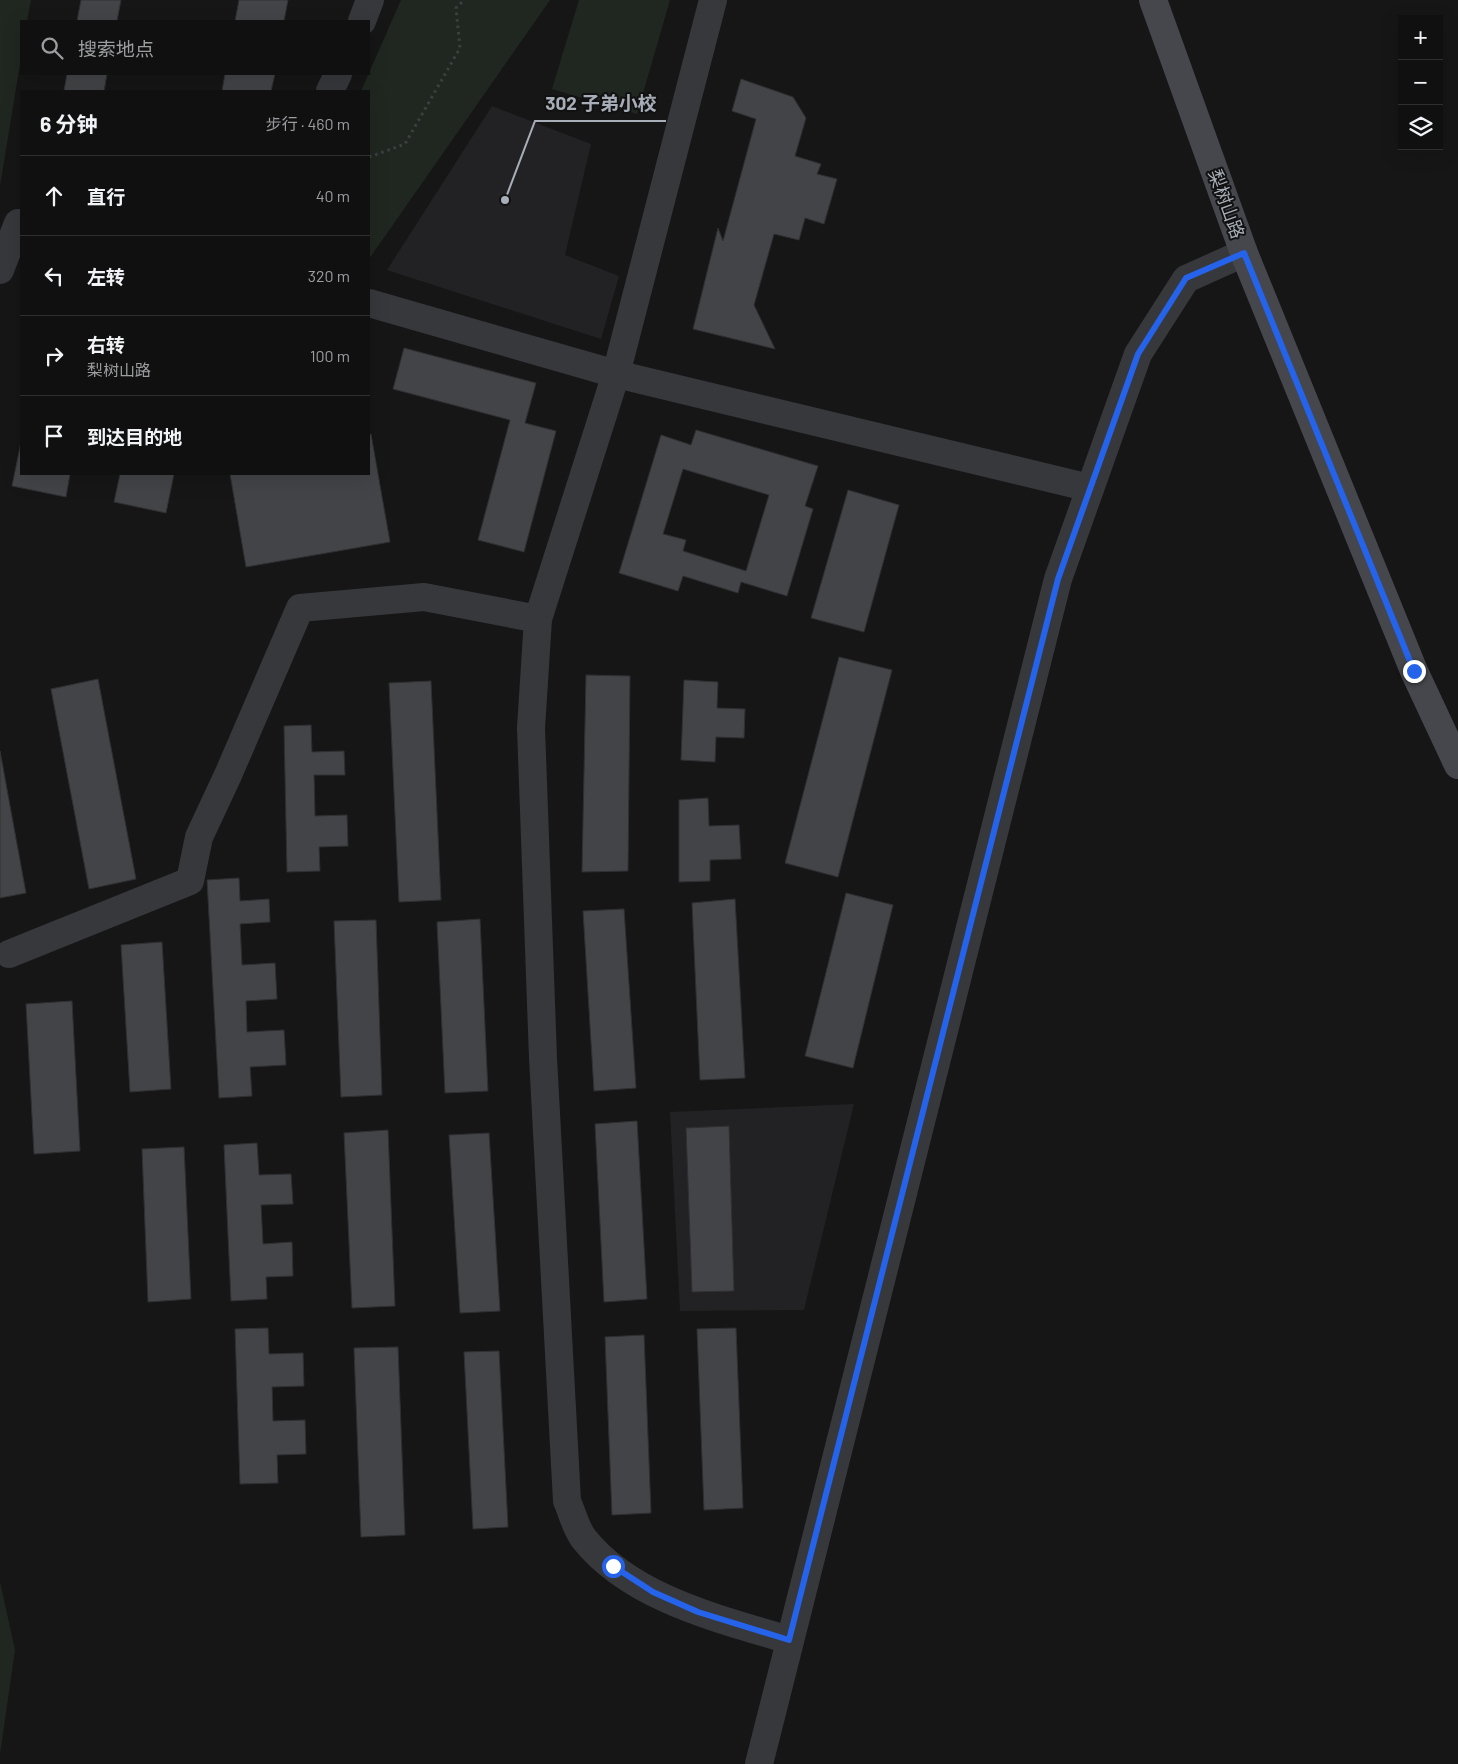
<!DOCTYPE html>
<html lang="zh">
<head>
<meta charset="utf-8">
<style>
  body { margin:0; font-family:Barlow,"Noto Sans SC",sans-serif; background:#19191a; color:#f1f3f6 }
  .controls { position:absolute; right:15px; top:15px; display:grid; overflow:hidden; border-radius:0px; box-shadow:0 5px 20px #0002 }
  .controls button { width:45px; height:45px; display:grid; place-items:center; padding:0; border:0; border-bottom:1px solid #303031; background:#101011; color:#f1f3f6; font:25px sans-serif }
  .stop { position:absolute; width:15px; height:15px; margin:-11px; border:4px solid #2563eb; border-radius:50%; background:#fff }
  .stop.end { background:#2563eb; border-color:#fff; box-shadow:0 1px 5px #0008 }
  .list { margin:0; padding:0; list-style:none }
  h2 { display:flex; justify-content:space-between; align-items:center; height:65px; margin:0; padding:0 20px; font-size:21px }
  h2 small { font-size:16px; font-weight:400; color:#9c9d9f }
  .list li { display:grid; grid-template-columns:32px 1fr auto; gap:15px; align-items:center; box-sizing:border-box; height:80px; padding:0 20px; border-top:1px solid #303031 }
  .list b { display:block; font-size:19px; white-space:nowrap }
  .list p { margin:0; font-size:16px; white-space:nowrap; color:#9c9d9f }
  .list em { font-size:16px; font-style:normal; color:#9c9d9f }
  .icon { flex:none; width:28px; height:28px; fill:none; stroke:currentColor; stroke-width:2; stroke-linecap:round; stroke-linejoin:round }
  .map { position:relative; flex:none; width:1458px; height:1764px; overflow:hidden }
  .search { position:absolute; background:#101011; box-shadow:0 5px 20px #0002; left:20px; top:20px; width:350px; height:55px; display:flex; align-items:center; gap:12px; box-sizing:border-box; padding:0 18px; border-radius:0px; color:#9c9d9f; font-size:19px }
  .panel { position:absolute; background:#101011; box-shadow:0 5px 20px #0002; left:20px; top:90px; width:350px; height:385px; border-radius:0px }
  .map>svg:first-child { display:block }
  .built { fill:#222224 }
  .green { fill:#202720 }
  .building { fill:#424447; stroke:#303033; fill-rule:evenodd }
  .lines { fill:none; stroke-linecap:round; stroke-linejoin:round }
  .path { stroke:#3d3f43; stroke-width:3; stroke-dasharray:2.5 4; stroke-linecap:butt }
  .street { stroke:#37383c; stroke-width:28 }
  .secondary { stroke:#45474c; stroke-width:28 }
  .route { stroke:#2563eb; stroke-width:6 }
  .labels { text-anchor:middle; stroke-width:4; stroke-linejoin:round; paint-order:stroke }
  .street-label { font-size:18px; fill:#a8aeb7; stroke:#111112 }
  .leader { fill:none; stroke:#a8aeb7; stroke-width:2 }
  .callout-dot { fill:#a8aeb7; stroke:#111112; stroke-width:2 }
  .callout-label { font-size:19px; text-anchor:middle; font-weight:bold; fill:#a8aeb7; stroke:#111112; stroke-width:4; stroke-linejoin:round; paint-order:stroke }
</style>
</head>
<body>
<div class="map">
<svg width="1458" height="1764" viewBox="0 0 1458 1764">
  <rect width="100%" height="100%" fill="#161617"/>
  <!-- built -->
  <g class="built">
    <polygon points="492,106 591,144 565,255 619,276 601,339 387,270"/>
    <polygon points="854,1104 804,1310 680,1311 670,1112"/>
  </g>
  <!-- green -->
  <g class="green">
    <polygon points="0,0 31,0 27,21 21,21 21,58 0,186"/>
    <polygon points="401,0 550,0 369,259 369,91 361,91"/>
    <polygon points="579,0 670,0 637,114 552,89"/>
    <polygon points="0,1582 15,1650 0,1754"/>
  </g>
  <!-- building -->
  <g class="building">
    <polygon points="81,0 121,0 117,21 77,21"/>
    <polygon points="239,0 288,0 284,21 235,21"/>
    <polygon points="67,74 107,74 104,91 64,91"/>
    <polygon points="225,74 275,74 271,91 222,91"/>
    <polygon points="741,79 793,97 806,118 795,156 821,164 817,174 837,179 824,224 805,218 799,240 774,234 754,305 775,349 693,329 718,228 723,241 756,119 732,111"/>
    <polygon points="404,348 536,383 525,423 556,431 524,552 478,540 510,420 393,389"/>
    <path d="M 696,430 L 818,466 L 805,506 L 813,509 L 787,596 L 741,582 L 738,593 L 683,576 L 678,591 L 619,573 L 661,435 L 691,445 ZM 683,469 L 769,495 L 746,571 L 683,551 L 686,540 L 663,534 Z"/>
    <polygon points="371,434 390,542 246,567 230,474 369,474 369,435"/>
    <polygon points="21,442 21,474 70,474 66,497 12,486"/>
    <polygon points="120,474 174,474 166,513 114,502"/>
    <polygon points="848,490 899,505 864,632 811,618"/>
    <polygon points="839,657 892,670 838,877 785,863"/>
    <polygon points="586,675 630,676 628,871 582,872"/>
    <polygon points="98,679 136,879 89,889 51,689"/>
    <polygon points="684,680 718,682 717,708 745,709 744,738 716,737 715,762 681,760"/>
    <polygon points="431,681 441,900 399,902 389,683"/>
    <polygon points="311,725 312,752 344,751 345,775 314,775 315,816 347,815 348,846 319,847 320,871 287,872 284,726"/>
    <polygon points="0,751 26,893 0,898"/>
    <polygon points="708,798 709,826 739,825 741,859 710,860 710,881 679,882 679,800"/>
    <polygon points="239,878 240,901 269,899 270,922 240,924 242,965 275,963 277,999 246,1001 247,1032 284,1030 286,1065 250,1067 252,1096 219,1098 207,880"/>
    <polygon points="846,893 893,905 853,1068 805,1056"/>
    <polygon points="735,899 745,1078 700,1080 692,903"/>
    <polygon points="624,909 636,1088 594,1091 583,911"/>
    <polygon points="480,919 488,1091 445,1093 437,922"/>
    <polygon points="376,920 382,1095 341,1097 334,921"/>
    <polygon points="162,942 171,1089 130,1092 121,945"/>
    <polygon points="72,1001 80,1151 34,1154 26,1004"/>
    <polygon points="637,1121 647,1299 604,1302 595,1124"/>
    <polygon points="729,1126 734,1291 692,1292 686,1128"/>
    <polygon points="388,1130 395,1306 352,1308 344,1133"/>
    <polygon points="489,1133 500,1311 460,1313 449,1135"/>
    <polygon points="257,1143 259,1175 291,1174 293,1204 261,1205 263,1244 292,1242 293,1276 266,1277 267,1299 231,1301 224,1145"/>
    <polygon points="184,1147 191,1299 148,1302 142,1149"/>
    <polygon points="268,1328 269,1354 303,1353 304,1386 272,1387 273,1421 305,1420 306,1454 277,1455 278,1483 240,1484 235,1329"/>
    <polygon points="736,1328 743,1508 704,1510 697,1329"/>
    <polygon points="644,1335 651,1513 612,1515 605,1337"/>
    <polygon points="398,1347 405,1535 361,1537 354,1348"/>
    <polygon points="499,1351 508,1527 473,1529 464,1352"/>
  </g>
  <g class="lines">
    <!-- path -->
    <polyline class="path" points="369,157 405,144 460,48 456,8 464,0"/>
    <!-- street -->
    <g class="street">
      <path d="M 713,0 L 616,374 L 538,619 L 531,728 L 543,1058 L 567,1501 C 572,1512 576,1529 584,1539 C 632,1599 720,1619 789,1640"/>
      <polyline points="362,21 370,0"/>
      <polyline points="330,91 338,74"/>
      <polyline points="0,270 18,223 21,223"/>
      <polyline points="369,303 616,374 1090,488"/>
      <polyline points="9,954 190,881 199,837 228,775 300,608 424,597 538,619"/>
      <polyline points="759,1764 1058,579 1138,354 1186,279 1244,253"/>
    </g>
    <!-- secondary -->
    <polyline class="secondary" points="1153,0 1244,253 1414,671 1458,765"/>
  </g>
  <g class="lines">
    <!-- route -->
    <polyline class="route" points="613,1566 653,1592 698,1612 789,1640 1058,579 1138,354 1186,278 1244,253 1414,671"/>
  </g>
  <g class="labels">
    <!-- street labels -->
    <g class="street-label">
      <text transform="translate(1226 204) rotate(70)" y="6">梨树山路</text>
    </g>
  </g>
  <!-- callouts -->
  <path class="leader" d="M505 200L535 121H666"/>
  <circle class="callout-dot" cx="505" cy="200" r="5"/>
  <g class="callout-label">
    <text x="601" y="110">302 子弟小校</text>
  </g>
</svg>
<div class="controls">
<button>+</button>
<button>−</button>
<button><svg class="icon" aria-label="layers" viewBox="0 0 24 24"><path d="M12 4l9 5-9 5-9-5zM3 14l9 5 9-5"/></svg></button>
</div>
<div class="stop" style="left:613px;top:1566px"></div>
<div class="stop end" style="left:1414px;top:671px"></div>
<div class="search"><svg class="icon" aria-label="search" viewBox="0 0 24 24"><circle cx="10" cy="10" r="6"/><path d="M15 15l6 6"/></svg>搜索地点</div>
<section class="panel">
<h2>6 分钟<small>步行 · 460 m</small></h2>
<ul class="list">
<li><svg class="icon" aria-label="ahead" viewBox="0 0 24 24"><path d="M12 20V5M6 11l6-6 6 6"/></svg><div><b>直行</b></div><em>40 m</em></li>
<li><svg class="icon" aria-label="left" viewBox="0 0 24 24"><path d="M17 20v-9H6M10 6l-5 5 5 5"/></svg><div><b>左转</b></div><em>320 m</em></li>
<li><svg class="icon" aria-label="right" viewBox="0 0 24 24"><path d="M7 20v-9h11M14 6l5 5-5 5"/></svg><div><b>右转</b><p>梨树山路</p></div><em>100 m</em></li>
<li><svg class="icon" aria-label="arrive" viewBox="0 0 24 24"><path d="M6 21V4h12l-3 4 3 4H6"/></svg><div><b>到达目的地</b></div></li>
</ul>
</section>
</div>
</body>
</html>
